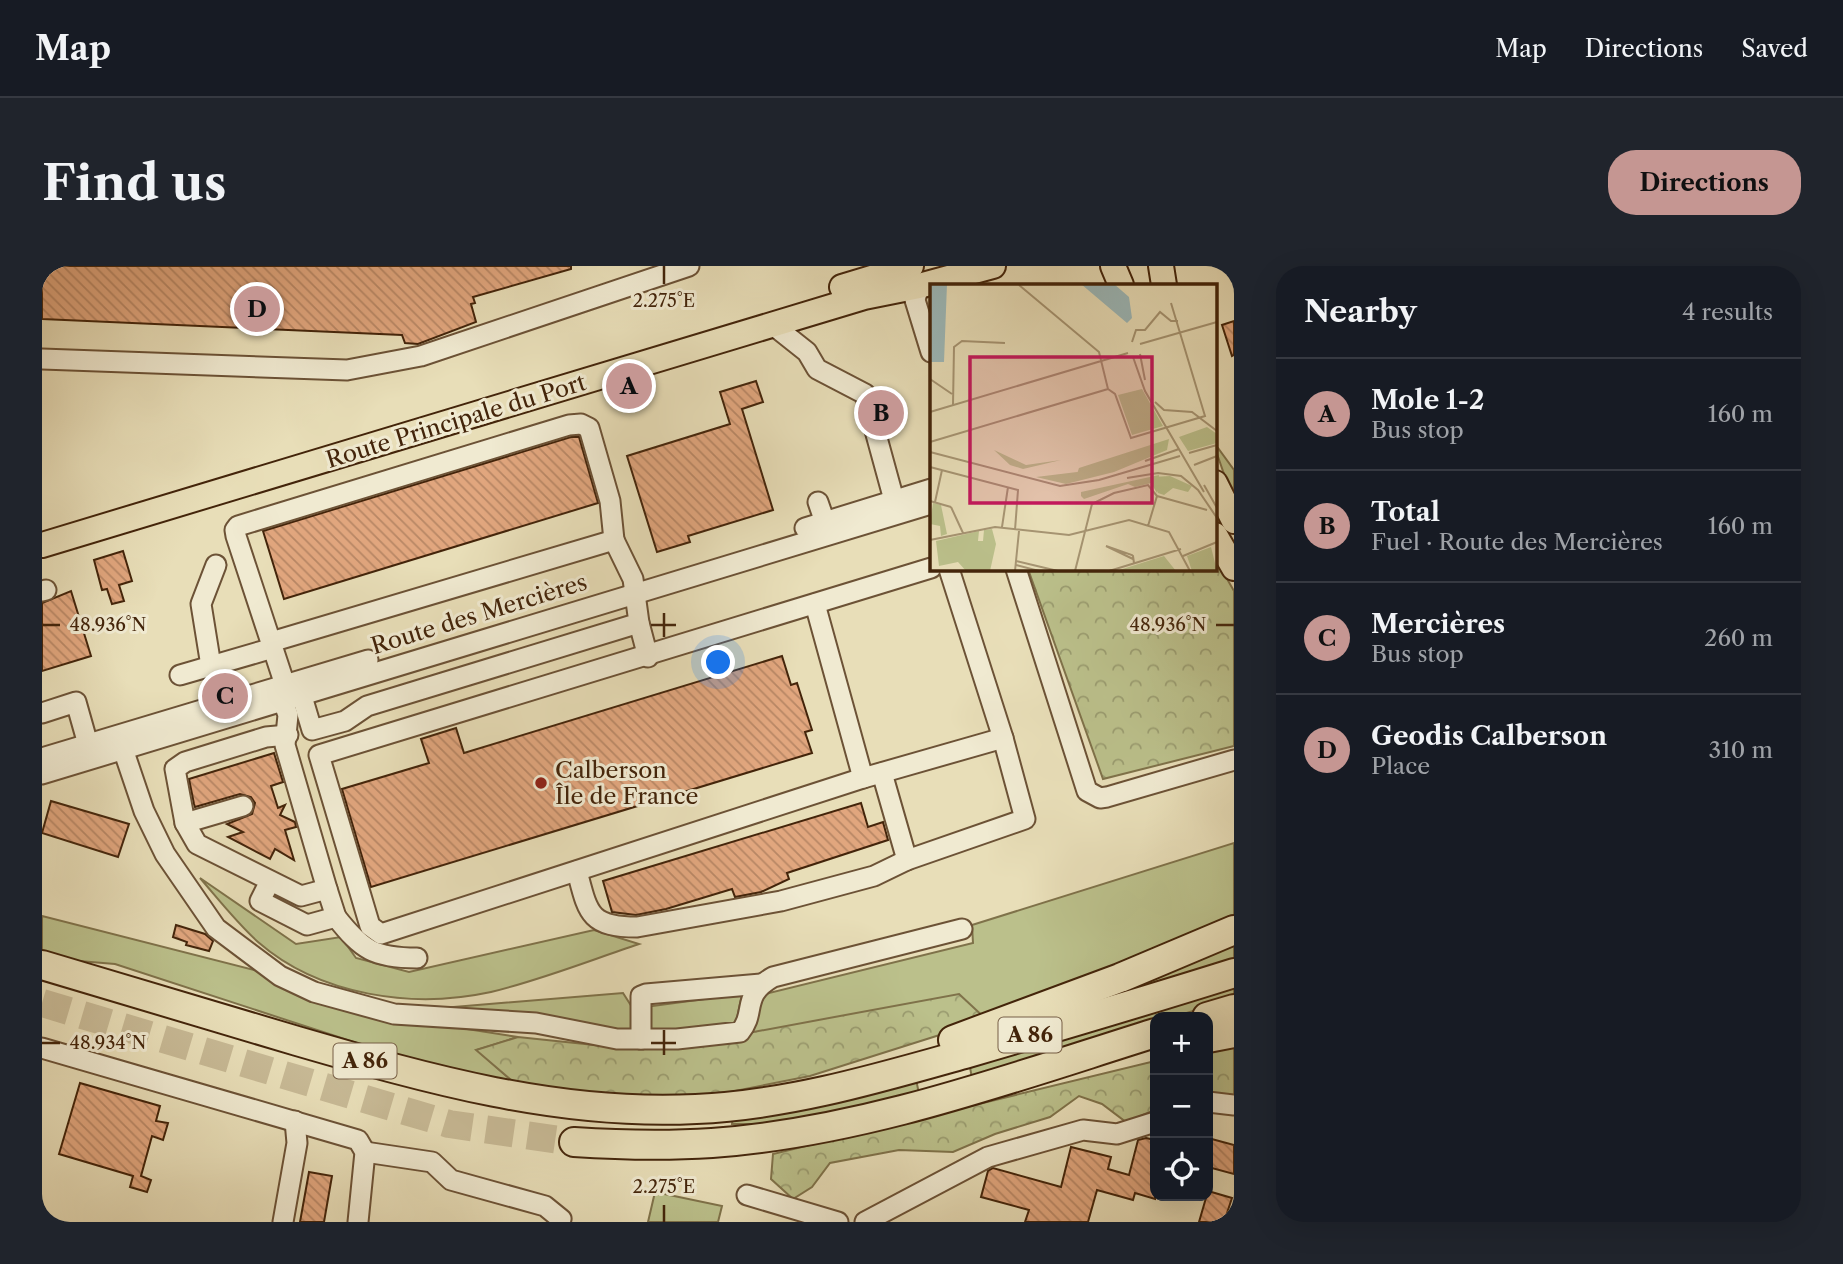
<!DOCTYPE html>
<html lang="en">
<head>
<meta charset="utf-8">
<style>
  body { margin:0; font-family:"Libre Caslon Text",serif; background:#20242c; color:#f1f3f6 }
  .controls { position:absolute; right:21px; bottom:21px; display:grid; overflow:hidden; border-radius:14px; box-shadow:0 7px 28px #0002 }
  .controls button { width:63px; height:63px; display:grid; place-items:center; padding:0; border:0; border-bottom:2px solid #363941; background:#171b24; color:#f1f3f6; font:35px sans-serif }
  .you { position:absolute; left:677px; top:397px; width:24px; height:24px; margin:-18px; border:5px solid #fff; border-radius:50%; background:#1a73e8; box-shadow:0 0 0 10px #1a73e833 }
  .badge { display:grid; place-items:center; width:46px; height:46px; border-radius:50%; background:#c59692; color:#111; font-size:23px; font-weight:700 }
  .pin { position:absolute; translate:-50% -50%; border:4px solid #fff; box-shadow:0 2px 7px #0006 }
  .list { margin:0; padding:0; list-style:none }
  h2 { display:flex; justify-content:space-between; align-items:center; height:91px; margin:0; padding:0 28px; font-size:30px }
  h2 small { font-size:23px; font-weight:400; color:#9ea1a6 }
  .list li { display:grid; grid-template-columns:46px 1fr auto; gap:21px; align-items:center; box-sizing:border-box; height:112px; padding:0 28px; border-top:2px solid #363941 }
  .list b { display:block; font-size:26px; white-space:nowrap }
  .list p { margin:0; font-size:23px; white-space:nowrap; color:#9ea1a6 }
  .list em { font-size:23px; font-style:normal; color:#9ea1a6 }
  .icon { flex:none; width:38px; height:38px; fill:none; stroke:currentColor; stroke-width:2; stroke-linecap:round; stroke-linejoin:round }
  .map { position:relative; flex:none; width:1192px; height:956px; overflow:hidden; border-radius:28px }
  header { display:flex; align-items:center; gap:42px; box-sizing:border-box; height:98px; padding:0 35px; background:#171b24; border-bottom:2px solid #363941 }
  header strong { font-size:33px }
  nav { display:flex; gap:38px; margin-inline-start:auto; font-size:24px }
  .intro { display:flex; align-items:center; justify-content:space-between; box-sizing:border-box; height:168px; padding:0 42px }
  h1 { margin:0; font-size:49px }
  .button { padding:18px 32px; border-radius:28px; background:#c59692; color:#111; font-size:24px; font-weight:700 }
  main { display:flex; gap:42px; padding:0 42px }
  aside { flex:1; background:#171b24; border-radius:28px; box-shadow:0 7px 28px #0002 }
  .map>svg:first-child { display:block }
  .grass { fill:#bbc08b; stroke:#7f724a; stroke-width:2 }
  .forest { fill:url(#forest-crowns); stroke:#7f724a; stroke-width:2 }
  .building { fill:url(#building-back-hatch); stroke:#43240a; stroke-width:2 }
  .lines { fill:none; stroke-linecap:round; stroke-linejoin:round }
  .highway-tunnel { stroke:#c7b995; stroke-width:28; stroke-dasharray:28 14; stroke-linecap:butt }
  .minor-casing { stroke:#6c5236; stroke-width:23 }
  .major-casing { stroke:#43240a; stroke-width:28 }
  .highway-casing { stroke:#43240a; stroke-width:32 }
  .minor { stroke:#f0ead1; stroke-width:19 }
  .major { stroke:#e8deb8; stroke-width:24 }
  .highway { stroke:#e8deb8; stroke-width:28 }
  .ticks { fill:none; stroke:#43240a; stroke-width:2.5 }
  .poi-dot { fill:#8f2418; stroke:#f0ead1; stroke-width:2.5 }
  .labels { text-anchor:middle; stroke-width:6; stroke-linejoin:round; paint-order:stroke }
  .shield { fill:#f0ead1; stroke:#775f46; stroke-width:2 }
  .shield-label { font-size:21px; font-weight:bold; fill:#43240a }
  .street-label { font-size:23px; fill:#43240a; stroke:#f0ead1 }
  .poi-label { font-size:23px; fill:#43240a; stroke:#f0ead1; text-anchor:start }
  .inset-road { fill:none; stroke:#a69472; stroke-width:2 }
  .view { fill:#c2185b; fill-opacity:0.15; stroke:#c2185b; stroke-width:3.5 }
  .inset-edge { fill:none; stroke:#43240a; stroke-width:3.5 }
  .ticks-label { font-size:18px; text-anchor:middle; fill:#43240a; stroke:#f0ead1; stroke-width:6; stroke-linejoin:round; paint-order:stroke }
</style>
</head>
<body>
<header>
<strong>Map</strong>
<nav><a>Map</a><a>Directions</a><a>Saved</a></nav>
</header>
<div class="intro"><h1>Find us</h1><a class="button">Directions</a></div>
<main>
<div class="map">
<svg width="1192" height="956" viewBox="0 0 1192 956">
  <defs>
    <pattern id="forest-crowns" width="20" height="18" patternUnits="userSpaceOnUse" patternTransform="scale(1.75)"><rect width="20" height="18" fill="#bbc08b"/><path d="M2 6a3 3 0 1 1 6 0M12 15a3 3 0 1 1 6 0" fill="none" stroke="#9a9c70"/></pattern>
    <pattern id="building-back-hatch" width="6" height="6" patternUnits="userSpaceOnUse" patternTransform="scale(1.75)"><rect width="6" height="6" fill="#e1a67e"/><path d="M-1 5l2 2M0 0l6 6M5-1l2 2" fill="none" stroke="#b88765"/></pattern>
  </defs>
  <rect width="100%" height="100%" fill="#e8deb8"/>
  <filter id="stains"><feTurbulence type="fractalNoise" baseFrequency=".00286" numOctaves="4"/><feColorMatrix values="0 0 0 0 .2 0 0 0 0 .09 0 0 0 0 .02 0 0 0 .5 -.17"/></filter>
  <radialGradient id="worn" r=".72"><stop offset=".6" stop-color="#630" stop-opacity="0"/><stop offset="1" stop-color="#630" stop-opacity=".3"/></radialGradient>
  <!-- grass -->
  <g class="grass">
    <polygon points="1192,577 1192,651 945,754 706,767 719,729 931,677 930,659"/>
    <path d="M 158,612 L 254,678 L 299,671 L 314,692 L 367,706 L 552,664 L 597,678 C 549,694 499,714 449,726 C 371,743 278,730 216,676 C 195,657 177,634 158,612 Z"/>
    <polygon points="0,650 224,707 304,744 476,771 435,784 476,820 373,796 73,698 25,694 0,686"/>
    <polygon points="1192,675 1192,695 957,766"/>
    <polygon points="1192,715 1192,733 1131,751 1113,751 1113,757 930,813 927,795"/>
    <polygon points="581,727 595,749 590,770 376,744"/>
    <polygon points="700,728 693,762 603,766 603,741"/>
    <polygon points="874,813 877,828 747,858 690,858 691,850"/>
    <polygon points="613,926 680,940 676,956 606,956"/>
  </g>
  <!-- forest -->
  <g class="forest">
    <polygon points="1173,182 1176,182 1192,204 1192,237"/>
    <polygon points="1173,292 1192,325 1192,480 1061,513 986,303 1173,303"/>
    <polygon points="917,728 945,754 768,810 688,826 631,832 521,827 476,820 434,784 476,771 581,782 706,767"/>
    <polygon points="1192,781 1192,829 1166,827 1166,786"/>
    <polygon points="1113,795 1113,844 1084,856 1060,838 1037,830 1008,851 953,868 911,886 857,884 788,897 770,921 751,933 729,913 731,888"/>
  </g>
  <!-- building -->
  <g class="building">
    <polygon points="0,0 529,0 529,3 431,31 433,37 429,38 434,56 376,78 363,77 360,69 0,53"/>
    <polygon points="1192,55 1192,89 1190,90 1180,59"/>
    <polygon points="714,115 721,136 700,143 731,244 646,270 648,276 615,286 585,190 688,158 678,126"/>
    <polygon points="529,171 537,171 556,237 242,333 221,265"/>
    <polygon points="81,285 90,315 77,319 82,335 70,338 65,323 60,324 52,294"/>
    <polygon points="29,325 49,390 0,405 0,337"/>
    <polygon points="740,390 749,419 755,417 770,464 763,466 770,487 329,621 300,523 387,497 379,473 414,462 422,487"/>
    <polygon points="232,487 241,516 229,520 236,542 243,539 238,549 253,556 254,561 243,564 252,594 233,583 228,593 186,571 201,566 185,558 210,548 213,537 209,531 198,528 153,541 152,538 147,513"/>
    <polygon points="9,535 87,558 76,591 0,567"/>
    <polygon points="819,537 826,561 841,556 846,574 745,607 747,613 719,626 693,631 690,623 624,643 594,649 570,646 561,615"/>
    <polygon points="134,659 163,668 171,675 167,685 144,679 145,676 131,671"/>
    <polygon points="38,817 118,840 114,855 126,857 121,874 110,870 99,910 109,914 105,926 88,921 91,910 17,888"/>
    <polygon points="1104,872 1113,874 1113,933 1093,927 1091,934 1055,924 1046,956 983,956 987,944 939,931 946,905 951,902 1019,921 1029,881 1069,891 1066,903 1087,909 1096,874"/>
    <polygon points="1166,872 1192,879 1192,908 1166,901"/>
    <polygon points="267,906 290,910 282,956 258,956"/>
    <polygon points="1166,925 1190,932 1182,956 1157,956"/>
  </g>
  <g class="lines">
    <!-- highway-tunnel -->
    <polyline class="highway-tunnel" points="0,737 407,858 532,876"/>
    <defs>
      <g id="minor">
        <polyline points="877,20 873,34 889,86"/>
        <polyline points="731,59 765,86 775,103 823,128 852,234"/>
        <polyline points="0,93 305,104 379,90 647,0"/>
        <polyline points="776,236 787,268"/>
        <polyline points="763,262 889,223"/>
        <polyline points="889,302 277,489 328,660 339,668 821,512 961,472 907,303"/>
        <polyline points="974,303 1045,525 1058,532 1065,531 1192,494"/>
        <polyline points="0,325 4,324"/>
        <polyline points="773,338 821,512"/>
        <polyline points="597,357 606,391"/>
        <polyline points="229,376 572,274 568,235 547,162 539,158 527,159 196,260 193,264 194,270 243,419 241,435 246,449 243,479 285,623"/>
        <polyline points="169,400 159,338 174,299"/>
        <polyline points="138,409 231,382"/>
        <polyline points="256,417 270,464 303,455 325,440 597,357 591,313 572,274"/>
        <polyline points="0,447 34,436 49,489"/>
        <path d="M 81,483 L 102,545 L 123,588 L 174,662 L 238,710 L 272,726 L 352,748 L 494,757 L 575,773 L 635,773 L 698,766 C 715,746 698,730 731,711 L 920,663"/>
        <polyline points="0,492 326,394"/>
        <polyline points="840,507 865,594"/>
        <polyline points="0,508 889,238"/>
        <polyline points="143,557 201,540"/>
        <path d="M 535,605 C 546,647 547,661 595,661 L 739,635 L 832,610 L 865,594 L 983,553 L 961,472"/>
        <polyline points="228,615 218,635 265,659 294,651 285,623 259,630 155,578 143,557 133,503 143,496 224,471 246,469"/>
        <path d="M 294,651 C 320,684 332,692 375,692"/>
        <polyline points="599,773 599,730 604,728 719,718"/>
        <polyline points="0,782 316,874 323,886 316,956"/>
        <polyline points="1166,836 1192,839"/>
        <polyline points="323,886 390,896 409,914 503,940 519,953 518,956"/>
        <polyline points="705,929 796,956"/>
        <polyline points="241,956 255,877 253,855"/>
        <polyline points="823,956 946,891 1041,864 1075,868 1113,856"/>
      </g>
      <g id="major">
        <polyline points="1071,0 1079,19"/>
        <polyline points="1119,0 1122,19"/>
        <polyline points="800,21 869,0"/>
        <polyline points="1173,217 1192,255"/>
        <polyline points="1173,269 1192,302"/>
        <polyline points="0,279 822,31 877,20 951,0"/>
      </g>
      <g id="highway">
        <path d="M 0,699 C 85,724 170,749 255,775 C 386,813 516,850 654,843 C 747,839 837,812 926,787 C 1015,761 1103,735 1192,707"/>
        <polyline points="1165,751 1192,743"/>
        <polyline points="1166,772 1192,767"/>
        <polyline points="911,774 1078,712 1192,664"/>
        <path d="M 532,876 C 578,879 624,880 670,877 C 822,866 969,812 1113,767"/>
      </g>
    </defs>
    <!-- minor casing -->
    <use href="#minor" class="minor-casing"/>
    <!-- major casing -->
    <use href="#major" class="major-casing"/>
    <!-- highway casing -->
    <use href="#highway" class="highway-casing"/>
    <!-- minor -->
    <use href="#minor" class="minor"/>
    <!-- major -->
    <use href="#major" class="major"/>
    <!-- highway -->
    <use href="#highway" class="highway"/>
  </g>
  <!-- ticks -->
  <path class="ticks" d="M 622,0 L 622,18M 622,347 L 622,371M 0,359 L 18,359M 609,359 L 634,359M 1174,359 L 1192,359M 622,764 L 622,789M 0,777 L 18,777M 609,777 L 634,777M 622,939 L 622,956"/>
  <!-- markers -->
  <circle class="poi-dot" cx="499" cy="517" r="7"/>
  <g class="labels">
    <!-- shield labels -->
    <g class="shield">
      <rect x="956.5" y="751.5" width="63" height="35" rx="5"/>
      <rect x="291.5" y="777.5" width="63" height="35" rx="5"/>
    </g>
    <g class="shield-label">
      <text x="988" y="776">A 86</text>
      <text x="323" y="802">A 86</text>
    </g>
    <!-- street labels -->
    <g class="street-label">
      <text transform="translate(414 155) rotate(-17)" y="8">Route Principale du Port</text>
      <text transform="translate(437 348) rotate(-17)" y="8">Route des Mercières</text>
    </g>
    <!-- poi labels -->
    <g class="poi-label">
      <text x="513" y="512">Calberson<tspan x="513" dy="26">Île de France</tspan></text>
    </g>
  </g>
  <!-- overview -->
  <g transform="translate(888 18)">
    <rect width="287" height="287" fill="#e8deb8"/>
    <path d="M 277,143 L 287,150 L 287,159 L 258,167 L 249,153 ZM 239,155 L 237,166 L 184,188 L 147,190 L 149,184 ZM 64,166 L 96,181 L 131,176 L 93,185 L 80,181 ZM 281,263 L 287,287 L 262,287 L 257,272 Z" fill="#bbc08b"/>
    <path d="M 212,105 L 233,142 L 202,151 L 188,111 ZM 180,184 L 184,188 L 136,200 L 106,193 ZM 229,191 L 227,209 L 221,199 L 205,203 L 198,200 L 154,215 L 151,212 L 151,208 Z" fill="#bbc08b"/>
    <path d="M 234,272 L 246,287 L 186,287 Z" fill="#bbc08b"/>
    <path d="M 240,192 L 262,202 L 258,208 L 243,204 L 234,211 L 228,209 L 221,193 ZM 3,219 L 11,221 L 17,250 L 11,252 L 10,242 L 0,240 ZM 62,245 L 66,260 L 60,287 L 36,287 L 28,278 L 9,282 L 6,257 L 49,247 L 48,257 L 53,257 L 54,246 Z" fill="#bbc08b"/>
    <path d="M 0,0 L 17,0 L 14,78 L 0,78 ZM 151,0 L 184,0 L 199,13 L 202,34 L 197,39 Z" fill="#9cb9ba"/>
    <path class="inset-road" d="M 202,58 L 206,46 L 215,46 L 230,28 L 241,37 L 248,37M 210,60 L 287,38M 210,70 L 215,96M 203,73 L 215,107 L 274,208M 0,95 L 22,110M 178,105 L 185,110 L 201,154 L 275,132 L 241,19M 225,118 L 234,126 L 262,128 L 287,147M 23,121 L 24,63 L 32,57 L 75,59M 0,128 L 198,69M 0,158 L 178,105 L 169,68 L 89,1M 0,168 L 130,202 L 169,196 L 250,172M 259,169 L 287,161M 215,177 L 249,165M 264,181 L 287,172M 0,183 L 88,206 L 85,246M 197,194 L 228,189 L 251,192 L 268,206 L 287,234M 274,201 L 287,224M 227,212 L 277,226M 0,217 L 21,223M 5,218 L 12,186M 21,223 L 33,249M 218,242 L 227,212M 72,243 L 78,203M 0,256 L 65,243 L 139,251 L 199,236 L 239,248 L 260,287M 253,272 L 287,258M 203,275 L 176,262 L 202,271 L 203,272 L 204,279M 86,277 L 128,287M 86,281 L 109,287M 85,287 L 89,247M 145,287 L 162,220 L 184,209 L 218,201 L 227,212M 179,287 L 251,265"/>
    <path class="view" d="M 40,73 L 222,73 L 222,219 L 40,219 Z"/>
    <rect width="287" height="287" class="inset-edge"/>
  </g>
  <g class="ticks-label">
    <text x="622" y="41">2.275°E</text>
    <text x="66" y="365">48.936°N</text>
    <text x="1126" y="365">48.936°N</text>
    <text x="66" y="783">48.934°N</text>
    <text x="622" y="927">2.275°E</text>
  </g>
  <rect width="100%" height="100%" filter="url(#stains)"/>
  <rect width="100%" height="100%" fill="url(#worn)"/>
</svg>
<div class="controls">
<button>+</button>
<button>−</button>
<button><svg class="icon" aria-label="locate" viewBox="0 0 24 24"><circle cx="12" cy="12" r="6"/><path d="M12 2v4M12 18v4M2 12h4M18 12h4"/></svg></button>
</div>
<div class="you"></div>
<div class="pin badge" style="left:587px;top:120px">A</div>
<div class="pin badge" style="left:839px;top:147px">B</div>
<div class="pin badge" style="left:183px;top:430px">C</div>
<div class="pin badge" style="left:215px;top:43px">D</div>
</div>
<aside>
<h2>Nearby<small>4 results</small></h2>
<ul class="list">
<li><span class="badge">A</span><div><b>Mole 1-2</b><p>Bus stop</p></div><em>160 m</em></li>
<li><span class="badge">B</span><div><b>Total</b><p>Fuel · Route des Mercières</p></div><em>160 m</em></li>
<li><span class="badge">C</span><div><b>Mercières</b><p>Bus stop</p></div><em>260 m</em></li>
<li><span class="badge">D</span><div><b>Geodis Calberson</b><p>Place</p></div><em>310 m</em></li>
</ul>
</aside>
</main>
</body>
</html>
